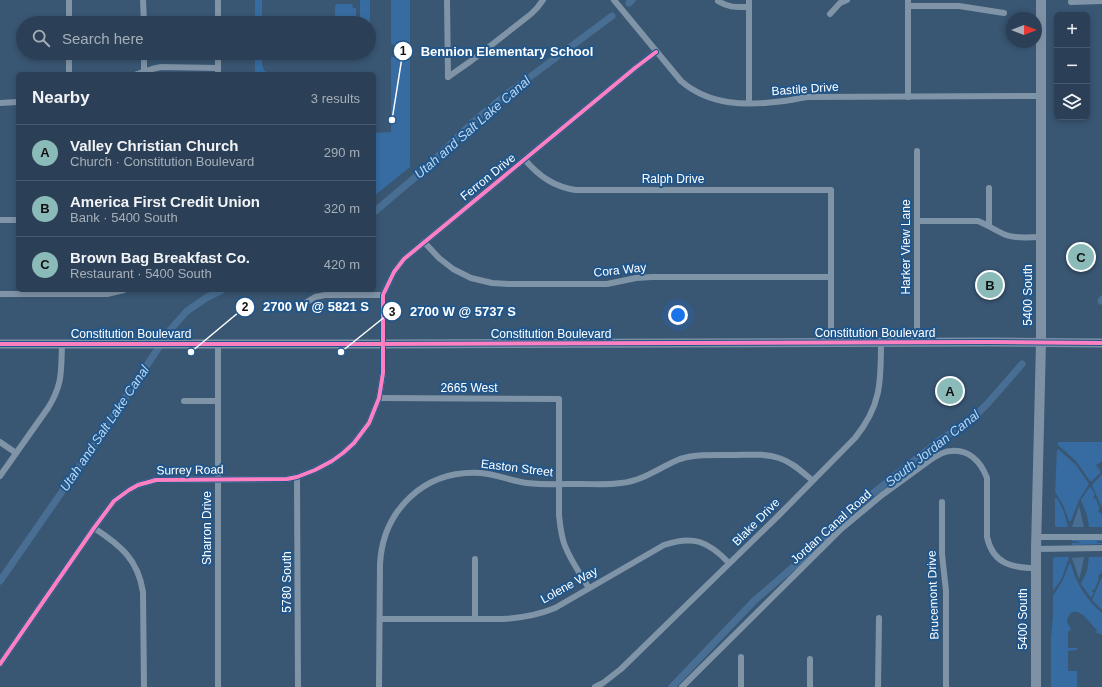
<!DOCTYPE html>
<html lang="en">
<head>
<meta charset="utf-8">
<style>
  body { margin:0; font-family:Helvetica,sans-serif; background:#33475c; color:#f1f3f6 }
  .controls { position:absolute; right:12px; top:12px; display:grid; overflow:hidden; border-radius:6px; box-shadow:0 2px 6px #0003 }
  .controls button { width:36px; height:36px; display:grid; place-items:center; padding:0; border:0; border-bottom:1px solid #47596c; background:#2b4056; color:#f1f3f6; font:20px sans-serif }
  .compass { position:absolute; left:1006px; top:12px; width:36px; height:36px; border-radius:50%; background:#2b4056; box-shadow:0 2px 6px #0003; rotate:90deg }
  .you { position:absolute; left:678px; top:315px; width:14px; height:14px; margin:-10px; border:3px solid #fff; border-radius:50%; background:#1a73e8; box-shadow:0 0 0 6px #1a73e833 }
  .badge { display:grid; place-items:center; width:26px; height:26px; border-radius:50%; background:#8bbbb9; color:#111; font-size:13px; font-weight:700 }
  .pin { position:absolute; translate:-50% -50%; border:2px solid #fff; box-shadow:0 1px 4px #0006 }
  .list { margin:0; padding:0; list-style:none }
  h2 { display:flex; justify-content:space-between; align-items:center; height:52px; margin:0; padding:0 16px; font-size:17px }
  h2 small { font-size:13px; font-weight:400; color:#a6afb9 }
  .list li { display:grid; grid-template-columns:26px 1fr auto; gap:12px; align-items:center; box-sizing:border-box; height:56px; padding:0 16px; border-top:1px solid #47596c }
  .list b { display:block; font-size:15px; white-space:nowrap }
  .list p { margin:0; font-size:13px; white-space:nowrap; color:#a6afb9 }
  .list em { font-size:13px; font-style:normal; color:#a6afb9 }
  .icon { flex:none; width:22px; height:22px; fill:none; stroke:currentColor; stroke-width:2; stroke-linecap:round; stroke-linejoin:round }
  .map { position:relative; flex:none; width:1102px; height:687px; overflow:hidden }
  .search { position:absolute; background:#2b4056; box-shadow:0 2px 6px #0003; left:16px; top:16px; width:360px; height:44px; display:flex; align-items:center; gap:10px; box-sizing:border-box; padding:0 14px; border-radius:22px; color:#a6afb9; font-size:15px }
  .panel { position:absolute; background:#2b4056; box-shadow:0 2px 6px #0003; left:16px; top:72px; width:360px; height:220px; border-radius:6px }
  .map>svg:first-child { display:block }
  .green { fill:#366ca1 }
  .water { fill:#496e93 }
  .lines { fill:none; stroke-linecap:round; stroke-linejoin:round }
  .canal { stroke:#496e93; stroke-width:7 }
  .street { stroke:#8094a7; stroke-width:6 }
  .secondary { stroke:#7b90a3; stroke-width:9 }
  .primary { stroke:#7f92a5; stroke-width:10 }
  .cycleway-casing { stroke:#21568b; stroke-width:6 }
  .cycleway { stroke:#ff80c0; stroke-width:4 }
  .labels { text-anchor:middle; stroke-width:4; stroke-linejoin:round; paint-order:stroke }
  .street-label { font-size:12px; fill:#fff; stroke:#21568b }
  .water-label { font-size:13px; font-style:italic; fill:#bad7f2; stroke:#21568b }
  .leader { fill:none; stroke:#fff; stroke-width:1.5 }
  .callout-dot { fill:#fff; stroke:#21568b; stroke-width:1.5 }
  .mark-label { font-size:12px; text-anchor:middle; font-weight:bold; fill:#111 }
  .callout-label { font-size:13px; text-anchor:middle; font-weight:bold; fill:#fff; stroke:#21568b; stroke-width:4; stroke-linejoin:round; paint-order:stroke }
</style>
</head>
<body>
<div class="map">
<svg width="1102" height="687" viewBox="0 0 1102 687">
  <rect width="100%" height="100%" fill="#395673"/>
  <!-- green -->
  <g class="green">
    <rect x="255" y="0" width="7" height="23"/>
    <polygon points="360,0 370,0 370,26 369,23 360,23"/>
    <polygon points="391,0 410,0 410,167 374,196 374,133 391,132 391,57 395,57 395,45 391,44"/>
    <polygon points="336,4 352,4 353,8 356,8 356,23 335,23 335,7"/>
    <path d="M 255,53 L 262,53 C 262,66 261,74 276,74 L 255,74 Z"/>
    <polygon points="1058,442 1102,442 1102,461 1096,465 1101,472 1092,481 1090,481 1076,461 1058,445"/>
    <polygon points="1058,449 1076,465 1089,484 1079,500 1071,521 1069,521 1063,505 1055,492 1057,450"/>
    <polygon points="1102,474 1102,508 1092,485"/>
    <polygon points="1091,487 1095,495 1093,496 1095,499 1096,499 1100,509 1098,510 1099,513 1101,512 1102,517 1102,527 1089,527 1087,515 1081,500 1089,488"/>
    <polygon points="1055,498 1057,498 1064,512 1068,527 1056,527 1055,526"/>
    <polygon points="1072,540 1102,540 1102,541 1097,541 1097,543 1102,543 1102,544 1072,545 1072,543 1079,543 1079,542 1072,541"/>
    <polygon points="1055,557 1069,557 1062,578 1053,591 1053,559"/>
    <polygon points="1089,557 1102,557 1102,569 1101,574 1099,574 1098,577 1099,578 1095,589 1093,589 1092,592 1094,592 1091,598 1081,584 1087,571"/>
    <path d="M 1069,564 L 1071,564 C 1076,584 1087,600 1102,613 L 1102,635 L 1095,632 L 1097,631 L 1097,630 C 1090,624 1081,607 1071,613 C 1068,616 1067,619 1067,622 L 1071,629 L 1068,632 L 1068,648 L 1078,648 L 1076,650 L 1068,651 L 1068,671 L 1077,671 L 1077,687 L 1051,687 L 1051,638 L 1053,616 L 1053,596 L 1063,580 Z"/>
    <polygon points="1102,577 1102,610 1092,600"/>
  </g>
  <!-- water -->
  <g class="water">
    <polygon points="1079,506 1084,527 1072,527"/>
    <polygon points="1084,557 1082,568 1079,579 1072,558"/>
  </g>
  <g class="lines">
    <!-- canal -->
    <g class="canal">
      <polyline points="629,3 632,0"/>
      <polyline points="374,212 425,169 473,122 507,94 612,16"/>
      <polyline points="1101,301 1102,299"/>
      <polyline points="836,526 851,511 881,487 940,440 962,426 974,417 989,402 1022,364"/>
      <polyline points="0,581 84,460 171,329 187,311 206,298 222,290"/>
      <polyline points="672,687 754,601 800,561 831,530"/>
    </g>
    <!-- street -->
    <g class="street">
      <polyline points="69,0 69,23"/>
      <polyline points="143,0 144,23"/>
      <polyline points="218,0 218,23"/>
      <polyline points="447,0 448,77"/>
      <path d="M 614,0 L 681,81 C 710,106 747,106 784,101 C 792,100 800,98 808,97 L 1041,96"/>
      <polyline points="908,0 908,97"/>
      <path d="M 718,1 C 729,8 736,7 749,7"/>
      <polyline points="1071,2 1102,1"/>
      <polyline points="908,6 959,6 1004,13"/>
      <polyline points="830,14 840,3 847,0"/>
      <polyline points="69,53 69,74"/>
      <polyline points="144,53 144,71"/>
      <polyline points="218,53 218,74"/>
      <polyline points="137,74 152,69 161,67 218,68"/>
      <polyline points="448,77 471,61 531,14 537,8 543,0"/>
      <polyline points="0,103 18,102"/>
      <polyline points="749,103 749,0"/>
      <polyline points="917,151 917,343"/>
      <path d="M 525,160 C 539,176 554,187 576,190 L 831,190 L 831,343"/>
      <polyline points="0,220 18,220"/>
      <path d="M 917,221 L 978,221 C 988,225 996,231 1006,235 C 1017,239 1030,237 1041,237"/>
      <polyline points="989,226 989,188"/>
      <polyline points="424,242 439,258 453,269 471,278 492,283 509,284 607,284 636,278 652,277 831,277"/>
      <polyline points="0,294 107,294 124,290"/>
      <polyline points="307,302 315,297 325,295 383,295"/>
      <polyline points="218,344 218,687"/>
      <path d="M 379,398 L 559,399 L 559,515 C 560,525 561,536 565,546 C 571,561 580,574 589,588"/>
      <polyline points="184,401 218,401"/>
      <polyline points="0,442 16,453"/>
      <path d="M 0,476 L 48,408 C 63,384 61,371 62,344"/>
      <polyline points="297,477 298,687"/>
      <polyline points="942,502 942,554 946,591 946,687"/>
      <path d="M 94,528 C 120,545 138,559 143,592 L 144,687"/>
      <polyline points="1036,537 1102,537"/>
      <polyline points="1036,549 1102,548"/>
      <path d="M 380,619 L 503,619 C 521,618 538,615 555,608 L 664,545 C 693,535 708,541 729,563"/>
      <polyline points="475,619 475,559"/>
      <polyline points="810,659 810,687"/>
      <polyline points="0,664 94,528 114,501 129,490 138,485 156,480 287,479 297,477 315,470 332,461 343,453 354,443 369,423 379,398 383,373 383,295 394,272 404,259 635,68 656,52"/>
      <path d="M 379,687 L 380,564 C 383,510 424,470 480,473 C 496,474 511,481 527,483 C 544,485 562,484 579,484 C 593,484 607,485 621,483 C 643,481 660,467 680,459 C 697,454 715,455 732,455 C 748,455 764,453 779,458 C 792,462 802,472 812,480"/>
      <path d="M 595,687 L 603,683 L 621,669 L 779,515 L 855,438 C 881,406 881,382 881,343"/>
      <path d="M 682,687 L 840,530 L 882,495 L 930,460 C 936,456 944,451 951,451 C 969,449 981,462 987,478 L 987,537 C 993,564 1012,568 1036,568"/>
      <polyline points="741,687 741,657"/>
      <polyline points="878,687 879,618"/>
    </g>
    <!-- secondary -->
    <polyline class="secondary" points="0,344 374,344 990,342 1102,343"/>
    <!-- primary -->
    <polyline class="primary" points="1036,687 1036,549 1041,342 1041,0"/>
    <defs>
      <g id="cycleway">
        <polyline points="0,344 374,344 990,342 1102,343"/>
        <polyline points="0,664 94,528 114,501 129,490 138,485 156,480 287,479 297,477 315,470 332,461 343,453 354,443 369,423 379,398 383,373 383,295 394,272 404,259 635,68 656,52"/>
      </g>
    </defs>
    <!-- cycleway casing -->
    <use href="#cycleway" class="cycleway-casing"/>
    <!-- cycleway -->
    <use href="#cycleway" class="cycleway"/>
  </g>
  <g class="labels">
    <!-- street labels -->
    <g class="street-label">
      <text transform="translate(805 89) rotate(-4)" y="4">Bastile Drive</text>
      <text transform="translate(488 177) rotate(-39)" y="4">Ferron Drive</text>
      <text x="673" y="183">Ralph Drive</text>
      <text transform="translate(906 247) rotate(-90)" y="4">Harker View Lane</text>
      <text transform="translate(620 270) rotate(-6)" y="4">Cora Way</text>
      <text transform="translate(1028 295) rotate(-90)" y="4">5400 South</text>
      <text x="875" y="337">Constitution Boulevard</text>
      <text x="131" y="338">Constitution Boulevard</text>
      <text x="551" y="338">Constitution Boulevard</text>
      <text x="469" y="392">2665 West</text>
      <text transform="translate(517 468) rotate(7)" y="4">Easton Street</text>
      <text transform="translate(190 470) rotate(-1)" y="4">Surrey Road</text>
      <text transform="translate(756 522) rotate(-45)" y="4">Blake Drive</text>
      <text transform="translate(831 527) rotate(-42)" y="4">Jordan Canal Road</text>
      <text transform="translate(207 528) rotate(-90)" y="4">Sharron Drive</text>
      <text transform="translate(287 582) rotate(-90)" y="4">5780 South</text>
      <text transform="translate(569 585) rotate(-29)" y="4">Lolene Way</text>
      <text transform="translate(933 595) rotate(-92)" y="4">Brucemont Drive</text>
      <text transform="translate(1023 619) rotate(-90)" y="4">5400 South</text>
    </g>
    <!-- water labels -->
    <g class="water-label">
      <text transform="translate(472 127) rotate(-41)" y="5">Utah and Salt Lake Canal</text>
      <text transform="translate(104 428) rotate(-56)" y="5">Utah and Salt Lake Canal</text>
      <text transform="translate(932 448) rotate(-38)" y="5">South Jordan Canal</text>
    </g>
  </g>
  <!-- callouts -->
  <path class="leader" d="M392 120L403 51M191 352L245 307M341 352L392 311"/>
  <g class="callout-dot">
    <circle cx="392" cy="120" r="4"/>
    <circle cx="191" cy="352" r="4"/>
    <circle cx="341" cy="352" r="4"/>
    <circle cx="403" cy="51" r="10"/>
    <circle cx="245" cy="307" r="10"/>
    <circle cx="392" cy="311" r="10"/>
  </g>
  <g class="mark-label">
    <text x="403" y="55">1</text>
    <text x="245" y="311">2</text>
    <text x="392" y="316">3</text>
  </g>
  <g class="callout-label">
    <text x="507" y="56">Bennion Elementary School</text>
    <text x="316" y="311">2700 W @ 5821 S</text>
    <text x="463" y="316">2700 W @ 5737 S</text>
  </g>
</svg>
<div class="controls">
<button>+</button>
<button>−</button>
<button><svg class="icon" aria-label="layers" viewBox="0 0 24 24"><path d="M12 4l9 5-9 5-9-5zM3 14l9 5 9-5"/></svg></button>
</div>
<svg class="compass" viewBox="-18 -18 36 36"><path d="M0-13l5 13h-10z" fill="#e53935"/><path d="M0 13l5-13h-10z" fill="#a6afb9"/></svg>
<div class="you"></div>
<div class="pin badge" style="left:950px;top:391px">A</div>
<div class="pin badge" style="left:990px;top:285px">B</div>
<div class="pin badge" style="left:1081px;top:257px">C</div>
<div class="search"><svg class="icon" aria-label="search" viewBox="0 0 24 24"><circle cx="10" cy="10" r="6"/><path d="M15 15l6 6"/></svg>Search here</div>
<section class="panel">
<h2>Nearby<small>3 results</small></h2>
<ul class="list">
<li><span class="badge">A</span><div><b>Valley Christian Church</b><p>Church · Constitution Boulevard</p></div><em>290 m</em></li>
<li><span class="badge">B</span><div><b>America First Credit Union</b><p>Bank · 5400 South</p></div><em>320 m</em></li>
<li><span class="badge">C</span><div><b>Brown Bag Breakfast Co.</b><p>Restaurant · 5400 South</p></div><em>420 m</em></li>
</ul>
</section>
</div>
</body>
</html>
